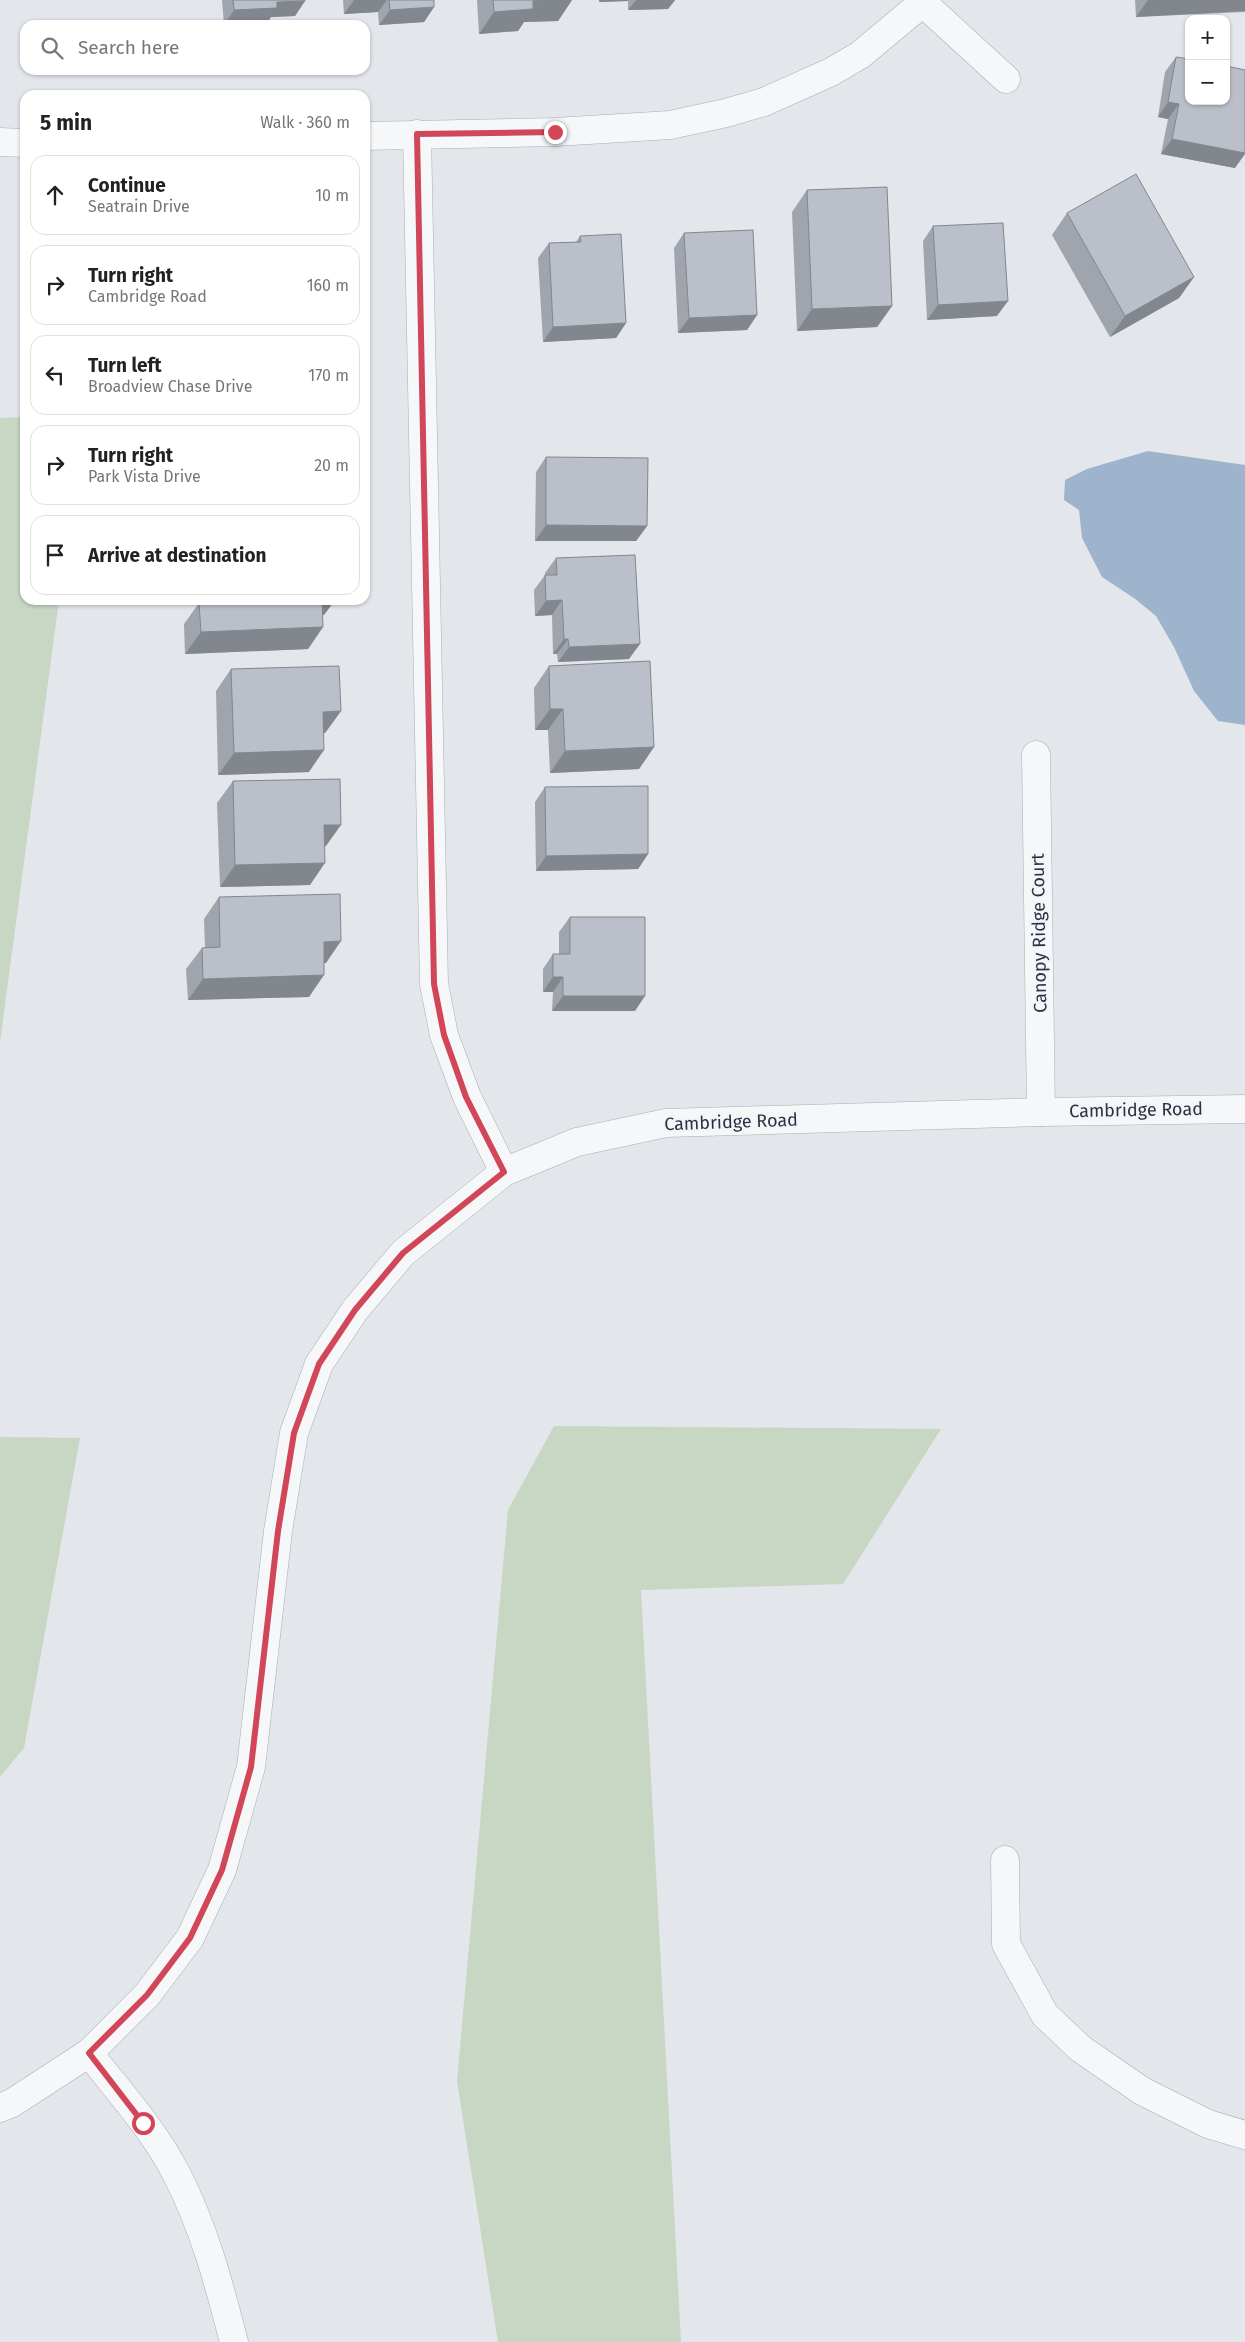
<!DOCTYPE html>
<html lang="en">
<head>
<meta charset="utf-8">
<style>
  body { margin:0; font-family:"Fira Sans",sans-serif; background:#f6f6f6; color:#222 }
  .controls { position:absolute; right:15px; top:15px; display:grid; overflow:hidden; border-radius:10px; box-shadow:0 1px 4px #0004 }
  .controls button { width:45px; height:45px; display:grid; place-items:center; padding:0; border:0; border-bottom:1px solid #e0e0e0; background:#fff; color:#222; font:25px sans-serif }
  .stop { position:absolute; width:15px; height:15px; margin:-11px; border:4px solid #d24659; border-radius:50%; background:#fff }
  .stop.end { background:#d24659; border-color:#fff; box-shadow:0 1px 5px #0008 }
  .list { margin:0; padding:0; list-style:none }
  h2 { display:flex; justify-content:space-between; align-items:center; height:65px; margin:0; padding:0 20px; font-size:21px }
  h2 small { font-size:16px; font-weight:400; color:#767676 }
  .list li { display:grid; grid-template-columns:32px 1fr auto; gap:15px; align-items:center; box-sizing:border-box; height:80px; margin:0 10px 10px; padding:0 10px; border:1px solid #e0e0e0; border-radius:15px }
  .list b { display:block; font-size:19px; white-space:nowrap }
  .list p { margin:0; font-size:16px; white-space:nowrap; color:#767676 }
  .list em { font-size:16px; font-style:normal; color:#767676 }
  .icon { flex:none; width:28px; height:28px; fill:none; stroke:currentColor; stroke-width:2; stroke-linecap:round; stroke-linejoin:round }
  .map { position:relative; flex:none; width:1245px; height:2342px; overflow:hidden }
  .search { position:absolute; background:#fff; box-shadow:0 1px 4px #0004; left:20px; top:20px; width:350px; height:55px; display:flex; align-items:center; gap:12px; box-sizing:border-box; padding:0 18px; border-radius:15px; color:#767676; font-size:19px }
  .panel { position:absolute; background:#fff; box-shadow:0 1px 4px #0004; left:20px; top:90px; width:350px; height:515px; border-radius:15px }
  .map>svg:first-child { display:block }
  .green { fill:#c8d6c4 }
  .water { fill:#9eb3cc }
  .lines { fill:none; stroke-linecap:round; stroke-linejoin:round }
  .street-casing { stroke:#a8adb6; stroke-width:29 }
  .street { stroke:#f6f7f9; stroke-width:28 }
  .wall { fill:#a0a4ad }
  .shaded-wall { fill:#82868d }
  .building { fill:#babfc9; stroke:#82868d }
  .route { stroke:#d24659; stroke-width:6 }
  .labels { text-anchor:middle; stroke-width:5; stroke-linejoin:round; paint-order:stroke }
  .street-label { font-size:18px; fill:#2a3344; stroke:#f3f5f9 }
</style>
</head>
<body>
<div class="map">
<svg width="1245" height="2342" viewBox="0 0 1245 2342">
  <rect width="100%" height="100%" fill="#e3e6eb"/>
  <!-- green -->
  <g class="green">
    <polygon points="25,417 25,600 59,600 0,1042 0,418"/>
    <polygon points="554,1426 941,1429 843,1584 641,1590 681,2342 498,2342 457,2081 508,1510"/>
    <polygon points="0,1437 80,1438 24,1748 0,1777"/>
  </g>
  <!-- water -->
  <polygon class="water" points="1148,451 1245,465 1245,725 1218,721 1194,691 1174,647 1156,616 1134,598 1102,577 1082,538 1079,510 1064,500 1065,480 1087,469"/>
  <g class="lines">
    <defs>
      <g id="street">
        <polyline points="923,3 1006,79"/>
        <polyline points="417,134 434,984 444,1035 467,1097 504,1172"/>
        <polyline points="365,136 555,132 670,125 726,113 764,102 831,72 860,55 926,0"/>
        <polyline points="0,142 25,143"/>
        <polyline points="1036,755 1041,1112"/>
        <polyline points="1005,1860 1006,1944 1045,2015 1081,2049 1142,2091 1208,2124 1245,2135"/>
        <path d="M 89,2053 C 119,2092 154,2130 176,2173 C 204,2227 219,2284 234,2342"/>
        <polyline points="0,2108 12,2103 89,2053 147,1995 190,1938 222,1870 251,1767 278,1531 294,1433 319,1364 355,1310 403,1253 504,1172 577,1142 666,1123 1041,1112 1245,1109"/>
      </g>
    </defs>
    <!-- street casing -->
    <use href="#street" class="street-casing"/>
    <!-- street -->
    <use href="#street" class="street"/>
  </g>
  <!-- wall -->
  <g class="wall">
    <polygon points="222,0 305,0 295,16 271,17 267,23 229,25 224,25"/>
    <polygon points="343,0 434,0 434,7 424,22 379,25 378,12 344,14"/>
    <polygon points="477,0 572,0 558,21 524,22 518,31 479,34"/>
    <polygon points="599,0 675,0 668,9 628,10 628,1 599,2"/>
    <polygon points="1135,0 1245,0 1245,12 1136,17"/>
    <polygon points="1176,57 1235,168 1161,154 1168,119 1158,117 1165,72"/>
    <polygon points="807,190 892,306 877,327 797,331 792,212"/>
    <polygon points="1067,213 1194,277 1179,298 1110,337 1052,235"/>
    <polygon points="933,226 997,316 927,320 923,241"/>
    <polygon points="684,233 757,315 747,330 678,333 674,248"/>
    <polygon points="580,236 626,323 616,338 543,342 538,258 549,243 576,242"/>
    <polygon points="546,457 647,526 636,541 535,541 536,472"/>
    <polygon points="556,558 629,659 558,662 557,654 553,654 552,615 535,616 534,590 545,575 545,573"/>
    <polygon points="202,600 335,600 324,615 322,615 323,627 308,649 185,654 184,624 199,603 202,603"/>
    <polygon points="549,666 654,747 639,769 550,773 548,730 535,730 534,688"/>
    <polygon points="231,669 341,711 325,733 324,733 309,772 218,775 216,691"/>
    <polygon points="233,781 326,846 325,846 310,885 220,887 217,803"/>
    <polygon points="545,787 648,854 638,869 536,871 535,802"/>
    <polygon points="219,897 326,963 324,963 309,997 188,1000 186,969 202,948 205,948 204,919"/>
    <polygon points="570,917 635,1011 552,1011 553,992 543,992 543,969 553,954 559,954 559,932"/>
  </g>
  <!-- shaded-wall -->
  <g class="shaded-wall">
    <polygon points="354,0 387,0 378,12 344,14"/>
    <polygon points="552,0 572,0 558,21 524,22 518,31 479,34 494,12 533,1"/>
    <polygon points="600,0 629,0 628,1 599,2"/>
    <polygon points="636,0 675,0 668,9 628,10"/>
    <polygon points="1148,0 1245,0 1245,11 1136,17"/>
    <polygon points="305,1 295,16 271,17 267,23 224,25 234,10 277,2"/>
    <polygon points="434,7 424,22 379,25 390,10"/>
    <polygon points="1168,102 1179,104 1168,119 1158,117"/>
    <polygon points="1172,139 1245,153 1245,154 1235,168 1161,154"/>
    <polygon points="1194,277 1179,298 1110,337 1125,316"/>
    <polygon points="1008,301 997,316 927,320 938,305"/>
    <polygon points="892,306 877,327 797,331 812,309"/>
    <polygon points="757,315 747,330 678,333 689,318"/>
    <polygon points="626,323 616,338 543,342 553,327"/>
    <polygon points="546,525 647,526 636,541 535,541"/>
    <polygon points="318,600 335,600 324,615 307,616"/>
    <polygon points="562,600 552,615 535,616 546,601"/>
    <polygon points="323,627 308,649 185,654 201,632"/>
    <polygon points="564,639 568,639 557,654 553,654"/>
    <polygon points="640,644 629,659 558,662 569,647"/>
    <polygon points="550,709 563,709 548,730 535,730"/>
    <polygon points="341,711 325,733 308,734 323,712"/>
    <polygon points="654,747 639,769 550,773 565,751"/>
    <polygon points="324,750 309,772 218,775 234,753"/>
    <polygon points="324,825 341,825 326,846 309,847"/>
    <polygon points="648,854 638,869 536,871 546,856"/>
    <polygon points="325,863 310,885 220,887 235,865"/>
    <polygon points="341,941 326,963 308,964 324,942"/>
    <polygon points="324,975 309,997 188,1000 203,979"/>
    <polygon points="553,977 563,977 553,992 543,992"/>
    <polygon points="563,996 645,996 635,1011 552,1011"/>
  </g>
  <!-- building -->
  <g class="building">
    <polygon points="233,0 305,0 305,1 277,2 277,8 234,10"/>
    <polygon points="389,0 434,0 434,7 390,10"/>
    <polygon points="493,0 552,0 533,1 533,9 494,12"/>
    <polygon points="1176,57 1189,59 1189,101 1226,101 1226,66 1245,70 1245,153 1172,139 1179,104 1168,102"/>
    <polygon points="1136,174 1194,277 1125,316 1067,213"/>
    <polygon points="887,187 892,306 812,309 807,190"/>
    <polygon points="1003,223 1008,301 938,305 933,226"/>
    <polygon points="753,230 757,315 689,318 684,233"/>
    <polygon points="621,234 626,323 553,327 549,243 581,242 580,236"/>
    <polygon points="546,457 648,458 647,526 546,525"/>
    <polygon points="635,555 640,644 569,647 568,639 564,639 562,600 546,601 545,575 557,575 556,558"/>
    <polygon points="218,600 322,600 323,627 201,632 199,603 218,602"/>
    <polygon points="650,661 654,747 565,751 563,709 550,709 549,666"/>
    <polygon points="339,666 341,711 323,712 324,750 234,753 231,669"/>
    <polygon points="340,779 341,825 324,825 325,863 235,865 233,781"/>
    <polygon points="648,786 648,854 546,856 545,787"/>
    <polygon points="340,894 341,941 324,942 324,975 203,979 202,948 220,947 219,897"/>
    <polygon points="570,917 645,917 645,996 563,996 563,977 553,977 553,954 570,954"/>
  </g>
  <g class="lines">
    <!-- route -->
    <polyline class="route" points="143,2123 89,2053 147,1995 190,1938 222,1870 251,1767 278,1531 294,1433 319,1364 355,1310 403,1253 504,1172 466,1097 444,1035 434,984 417,134 555,132"/>
  </g>
  <g class="labels">
    <!-- street labels -->
    <g class="street-label">
      <text transform="translate(1039 933) rotate(-91)" y="6">Canopy Ridge Court</text>
      <text transform="translate(1136 1110) rotate(-1)" y="6">Cambridge Road</text>
      <text transform="translate(731 1122) rotate(-2)" y="6">Cambridge Road</text>
    </g>
  </g>
</svg>
<div class="controls">
<button>+</button>
<button>−</button>
</div>
<div class="stop" style="left:143px;top:2123px"></div>
<div class="stop end" style="left:555px;top:132px"></div>
<div class="search"><svg class="icon" aria-label="search" viewBox="0 0 24 24"><circle cx="10" cy="10" r="6"/><path d="M15 15l6 6"/></svg>Search here</div>
<section class="panel">
<h2>5 min<small>Walk · 360 m</small></h2>
<ul class="list">
<li><svg class="icon" aria-label="ahead" viewBox="0 0 24 24"><path d="M12 20V5M6 11l6-6 6 6"/></svg><div><b>Continue</b><p>Seatrain Drive</p></div><em>10 m</em></li>
<li><svg class="icon" aria-label="right" viewBox="0 0 24 24"><path d="M7 20v-9h11M14 6l5 5-5 5"/></svg><div><b>Turn right</b><p>Cambridge Road</p></div><em>160 m</em></li>
<li><svg class="icon" aria-label="left" viewBox="0 0 24 24"><path d="M17 20v-9H6M10 6l-5 5 5 5"/></svg><div><b>Turn left</b><p>Broadview Chase Drive</p></div><em>170 m</em></li>
<li><svg class="icon" aria-label="right" viewBox="0 0 24 24"><path d="M7 20v-9h11M14 6l5 5-5 5"/></svg><div><b>Turn right</b><p>Park Vista Drive</p></div><em>20 m</em></li>
<li><svg class="icon" aria-label="arrive" viewBox="0 0 24 24"><path d="M6 21V4h12l-3 4 3 4H6"/></svg><div><b>Arrive at destination</b></div></li>
</ul>
</section>
</div>
</body>
</html>
